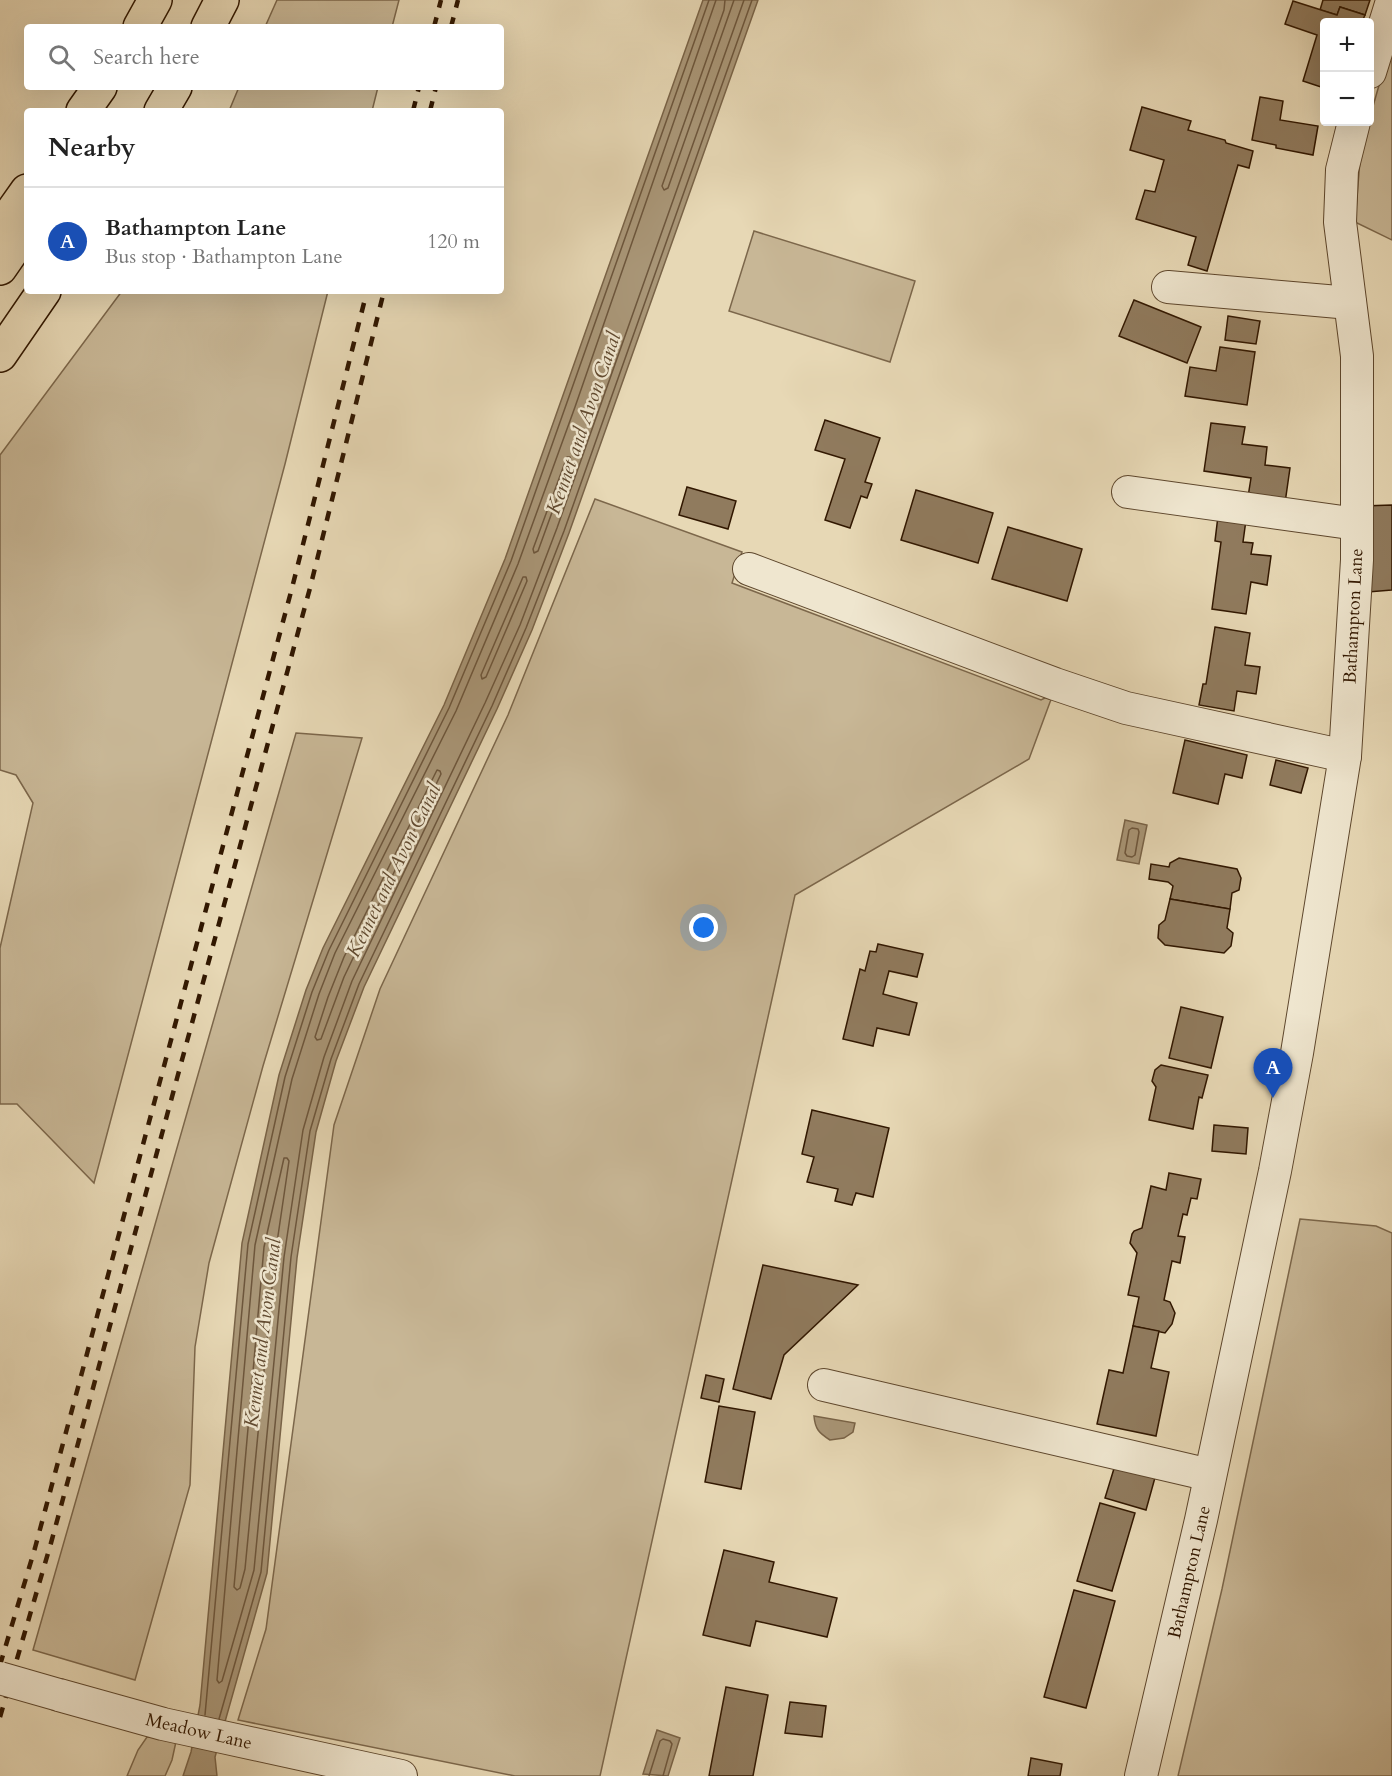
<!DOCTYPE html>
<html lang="en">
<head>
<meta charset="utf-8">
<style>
  body { margin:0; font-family:Cardo,serif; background:#f2f2f2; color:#222 }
  .controls { position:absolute; right:18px; top:18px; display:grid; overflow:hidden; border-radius:6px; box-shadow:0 6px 24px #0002 }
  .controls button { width:54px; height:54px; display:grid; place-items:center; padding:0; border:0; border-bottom:2px solid #e0e0e0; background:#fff; color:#222; font:30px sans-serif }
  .you { position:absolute; left:704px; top:928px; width:21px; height:21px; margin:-15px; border:4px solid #fff; border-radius:50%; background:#1a73e8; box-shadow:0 0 0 9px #1a73e833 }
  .badge { display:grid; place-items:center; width:39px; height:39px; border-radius:50%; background:#8f2418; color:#fff; font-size:20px; font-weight:700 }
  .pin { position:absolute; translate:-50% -50px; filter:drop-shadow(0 2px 3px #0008) }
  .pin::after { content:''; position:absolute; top:32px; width:21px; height:18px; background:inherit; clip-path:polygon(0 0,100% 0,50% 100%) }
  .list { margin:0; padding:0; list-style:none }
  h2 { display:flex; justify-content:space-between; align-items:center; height:78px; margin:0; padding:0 24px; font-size:26px }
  h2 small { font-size:20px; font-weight:400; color:#767676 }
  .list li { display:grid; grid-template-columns:39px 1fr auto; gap:18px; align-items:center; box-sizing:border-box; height:108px; padding:0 24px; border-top:2px solid #e0e0e0 }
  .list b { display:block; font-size:22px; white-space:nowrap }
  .list p { margin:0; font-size:20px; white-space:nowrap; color:#767676 }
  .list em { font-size:20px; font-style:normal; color:#767676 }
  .icon { flex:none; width:33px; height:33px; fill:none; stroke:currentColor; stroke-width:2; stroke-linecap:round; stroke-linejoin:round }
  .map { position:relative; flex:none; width:1392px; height:1776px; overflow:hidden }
  .search { position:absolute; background:#fff; box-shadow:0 6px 24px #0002; left:24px; top:24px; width:480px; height:66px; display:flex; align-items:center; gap:15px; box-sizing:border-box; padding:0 21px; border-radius:6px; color:#767676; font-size:22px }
  .panel { position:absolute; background:#fff; box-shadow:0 6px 24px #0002; left:24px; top:108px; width:480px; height:186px; border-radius:6px }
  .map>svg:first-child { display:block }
  .green { fill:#c8b796; stroke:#7c674b; stroke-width:1.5 }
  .water { fill:#a99677; stroke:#796347; stroke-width:1.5 }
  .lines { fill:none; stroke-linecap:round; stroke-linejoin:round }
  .shore { stroke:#6d563c; stroke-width:1.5 }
  .building { fill:#907b5e; stroke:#311700; stroke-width:1.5 }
  .minor-casing { stroke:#5e472d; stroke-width:34 }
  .highway-casing { stroke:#311700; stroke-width:36 }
  .minor { stroke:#efe6cf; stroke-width:32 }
  .highway { stroke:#e7d8b5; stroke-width:33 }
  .rail { stroke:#311700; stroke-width:4.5; stroke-dasharray:10 10; stroke-linecap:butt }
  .minor-bridge-casing { stroke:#5e472d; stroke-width:34; stroke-linecap:butt }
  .minor-bridge { stroke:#efe6cf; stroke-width:32 }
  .labels { text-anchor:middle; stroke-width:5; stroke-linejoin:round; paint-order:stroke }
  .street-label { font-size:18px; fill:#311700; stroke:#efe6cf }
  .water-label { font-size:20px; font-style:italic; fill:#614a30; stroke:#efe6cf }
</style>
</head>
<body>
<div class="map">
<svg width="1392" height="1776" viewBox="0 0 1392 1776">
  <rect width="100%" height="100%" fill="#e7d8b5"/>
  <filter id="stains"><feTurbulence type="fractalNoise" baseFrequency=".00333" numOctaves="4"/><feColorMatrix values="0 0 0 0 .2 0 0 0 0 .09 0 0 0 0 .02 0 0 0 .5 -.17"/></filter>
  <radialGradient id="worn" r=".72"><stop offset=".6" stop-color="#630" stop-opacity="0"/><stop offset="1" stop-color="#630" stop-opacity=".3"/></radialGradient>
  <!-- green -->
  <g class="green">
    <polygon points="277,0 399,0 392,27 265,27"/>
    <polygon points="1392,40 1392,240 1355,222 1361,148"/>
    <polygon points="239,87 378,87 372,111 229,111"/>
    <polygon points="754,231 915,281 890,362 729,311"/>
    <polygon points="122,291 328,291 285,464 94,1183 17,1104 0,1104 0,948 33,803 16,775 0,770 0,455"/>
    <polygon points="595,499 742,552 732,583 1041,700 1053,694 1029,759 795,895 600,1776 515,1776 238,1720 266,1629 334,1125 380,989 508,715"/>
    <polygon points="296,733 362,738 263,1066 209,1263 195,1347 190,1485 135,1680 33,1650"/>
    <polygon points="1300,1219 1376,1226 1392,1233 1392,1776 1178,1776 1222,1589"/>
    <polygon points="147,1737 177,1737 172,1760 165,1776 127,1776 138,1750"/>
  </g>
  <!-- water -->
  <g class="water">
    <polygon points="703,0 758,0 569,533 532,630 497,709 364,987 336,1061 316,1132 297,1258 267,1573 215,1757 217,1776 183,1776 191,1752 200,1705 242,1243 279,1075 306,990 323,948 444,705 505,559"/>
    <polygon points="1125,820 1147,825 1139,864 1117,860"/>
    <path d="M 814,1416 L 855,1423 L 853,1432 L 844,1438 L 830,1440 C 819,1433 815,1429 814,1416 Z"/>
    <polygon points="657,1730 680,1738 668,1776 643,1774"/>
  </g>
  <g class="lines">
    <!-- shore -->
    <g class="shore">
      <polyline points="716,0 575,407 518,564 456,711 335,953 319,994 292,1079 255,1245 217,1680 219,1683 222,1681 254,1570 284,1257 303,1130 324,1057 352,981 485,703 520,625 557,528 744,0"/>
      <polyline points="725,0 724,10 662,186 664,190 668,188 734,0"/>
      <polygon points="567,457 570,457 571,460 538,551 534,553 533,549"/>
      <polygon points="523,577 526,577 527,581 486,677 482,679 481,675"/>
      <polygon points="437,770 440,771 441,774 344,977 321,1039 317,1040 315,1037 328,997 344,957"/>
      <polygon points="1132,828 1138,829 1139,832 1135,855 1132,857 1127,856 1125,853 1129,830"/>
      <polygon points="284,1158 287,1158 289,1161 275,1256 245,1569 240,1588 237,1590 234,1587 264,1247"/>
      <polyline points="205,1715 248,1244 285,1077 312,992 329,950 449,708 511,561 709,0"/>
      <polyline points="219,1719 261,1572 291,1257 310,1131 331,1059 359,984 492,706 526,628 564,531 752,0"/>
      <polyline points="649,1776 660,1741 663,1739 670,1741 672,1744 663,1776"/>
    </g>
  </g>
  <!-- building -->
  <g class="building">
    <polygon points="1323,0 1370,0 1365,15 1340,7 1337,15 1320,10"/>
    <polygon points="1293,1 1337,15 1340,7 1365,15 1362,22 1324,22 1324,88 1303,81 1317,35 1285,24"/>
    <polygon points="1260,97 1283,101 1280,120 1318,126 1313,155 1276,148 1276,145 1252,140"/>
    <polygon points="1142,107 1191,121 1188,130 1225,140 1226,143 1253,151 1249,168 1238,165 1207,271 1188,265 1196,237 1136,219 1145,190 1155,192 1164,160 1130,150"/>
    <polygon points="1134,300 1201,327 1187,363 1119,336"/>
    <polygon points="1228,316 1260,321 1256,344 1225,340"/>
    <polygon points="1220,347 1255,352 1247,405 1185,396 1190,367 1216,371"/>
    <polygon points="825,420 880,438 865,482 872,484 867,498 861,496 850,528 825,520 845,459 815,450"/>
    <polygon points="1211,423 1245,427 1242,444 1267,447 1265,465 1290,468 1285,503 1248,497 1251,478 1204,471"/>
    <polygon points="687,487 736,501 728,529 679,515"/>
    <polygon points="916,490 993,513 978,563 901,540"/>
    <polygon points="1392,505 1392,590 1368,592 1363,506"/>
    <polygon points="1218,516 1246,520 1243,542 1253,543 1251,554 1271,556 1267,585 1251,582 1246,614 1212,609 1221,542 1215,541"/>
    <polygon points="1008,527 1082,549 1067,601 992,579"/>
    <polygon points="1215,627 1250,633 1245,665 1260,667 1256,694 1237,691 1234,711 1199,705 1203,684 1206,684"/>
    <polygon points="1185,740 1247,755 1242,778 1225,774 1218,804 1173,793"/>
    <polygon points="1276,760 1308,768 1301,793 1270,785"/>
    <polygon points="1179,858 1237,869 1241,878 1239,890 1232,893 1230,909 1170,899 1173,886 1168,882 1149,879 1151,864 1169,867 1170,863"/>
    <polygon points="1170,899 1230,909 1227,928 1233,933 1231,946 1224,953 1165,945 1158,938 1159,925 1165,920"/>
    <polygon points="878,944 923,954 917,977 889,971 883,994 917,1003 909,1035 877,1028 873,1046 843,1039 860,969 865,971 870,951 876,952"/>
    <polygon points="1181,1007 1223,1017 1211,1068 1169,1058"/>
    <polygon points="1161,1065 1208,1075 1202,1098 1199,1097 1193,1129 1149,1120 1156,1087 1152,1081 1155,1070"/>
    <polygon points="812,1110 889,1128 873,1197 856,1193 852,1205 835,1201 838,1189 807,1182 814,1157 802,1154"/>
    <polygon points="1214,1125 1248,1128 1246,1154 1212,1151"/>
    <polygon points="1169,1173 1201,1179 1197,1199 1191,1198 1187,1215 1183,1214 1178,1236 1185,1237 1180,1263 1172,1261 1164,1300 1170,1302 1175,1313 1172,1324 1165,1333 1133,1326 1139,1297 1128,1295 1137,1253 1130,1243 1132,1234 1134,1231 1142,1228 1151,1186 1166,1190"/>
    <polygon points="763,1265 858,1285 784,1355 771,1399 733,1389"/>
    <polygon points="1133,1326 1159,1331 1151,1368 1169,1372 1156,1436 1097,1424 1109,1370 1123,1373"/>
    <polygon points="706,1375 724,1379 719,1402 701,1398"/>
    <polygon points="719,1406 755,1412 741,1489 705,1482"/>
    <polygon points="1116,1462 1156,1474 1146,1510 1105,1498"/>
    <polygon points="1100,1503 1135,1513 1112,1591 1077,1581"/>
    <polygon points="724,1550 774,1562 769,1582 837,1598 827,1637 756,1621 750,1646 703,1635"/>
    <polygon points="1074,1590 1115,1601 1086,1708 1044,1697"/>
    <polygon points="726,1687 768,1695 753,1776 709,1776"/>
    <polygon points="790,1702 826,1706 822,1737 785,1733"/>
    <polygon points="1031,1758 1062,1764 1060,1776 1028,1776"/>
  </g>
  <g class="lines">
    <defs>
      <g id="minor">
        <polyline points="1370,72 1392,1"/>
        <polyline points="1168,287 1350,303"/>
        <polyline points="1128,492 1357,524"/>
        <polyline points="749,569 1055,684 1126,708 1345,756"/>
        <polyline points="824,1385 1210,1475"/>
        <polyline points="59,1695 163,1724 401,1776"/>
        <polyline points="1141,1776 1201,1520 1275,1171 1297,1053 1345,756 1357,560 1357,356 1340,222 1342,170 1354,122"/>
      </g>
      <g id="highway">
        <polyline points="140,27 155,0"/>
        <polyline points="208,27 222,0"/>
        <polyline points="83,111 100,87"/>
        <polyline points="161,111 175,87"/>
        <polyline points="0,229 27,191"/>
        <polyline points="0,268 27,229"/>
        <polyline points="0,355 44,291"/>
      </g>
    </defs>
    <!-- minor casing -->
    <use href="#minor" class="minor-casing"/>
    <!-- highway casing -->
    <use href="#highway" class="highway-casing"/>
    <!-- minor -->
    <use href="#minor" class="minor"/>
    <!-- highway -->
    <use href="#highway" class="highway"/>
    <!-- rail -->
    <g class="rail">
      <polyline points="434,27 441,0"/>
      <polyline points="451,27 458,0"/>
      <polyline points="413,111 419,87"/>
      <polyline points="430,111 436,87"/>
      <polyline points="0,1665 35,1548 292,588 367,291"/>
      <polyline points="0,1717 51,1543 310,588 384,291"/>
    </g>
    <defs>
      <polyline id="minor-bridge" points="0,1678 59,1695"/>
    </defs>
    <!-- minor-bridge casing -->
    <use href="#minor-bridge" class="minor-bridge-casing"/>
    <!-- minor-bridge -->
    <use href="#minor-bridge" class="minor-bridge"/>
  </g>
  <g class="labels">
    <!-- street labels -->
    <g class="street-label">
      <text transform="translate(1353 616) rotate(-87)" y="6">Bathampton Lane</text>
      <text transform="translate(1189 1572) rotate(-77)" y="6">Bathampton Lane</text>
      <text transform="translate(199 1731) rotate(13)" y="6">Meadow Lane</text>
    </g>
    <!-- water labels -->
    <g class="water-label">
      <text transform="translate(583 423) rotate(-71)" y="7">Kennet and Avon Canal</text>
      <text transform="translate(393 870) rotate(-64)" y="7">Kennet and Avon Canal</text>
      <text transform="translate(262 1333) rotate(-83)" y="7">Kennet and Avon Canal</text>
    </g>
  </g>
  <rect width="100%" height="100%" filter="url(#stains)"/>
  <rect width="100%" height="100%" fill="url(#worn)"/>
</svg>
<div class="controls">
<button>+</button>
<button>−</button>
</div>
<div class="you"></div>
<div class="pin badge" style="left:1273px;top:1098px;background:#1a4fb4">A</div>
<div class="search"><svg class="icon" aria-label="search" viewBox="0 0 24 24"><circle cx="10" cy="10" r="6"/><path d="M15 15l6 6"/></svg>Search here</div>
<section class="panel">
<h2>Nearby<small></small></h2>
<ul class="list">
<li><span class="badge" style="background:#1a4fb4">A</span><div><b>Bathampton Lane</b><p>Bus stop · Bathampton Lane</p></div><em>120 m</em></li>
</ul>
</section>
</div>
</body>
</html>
